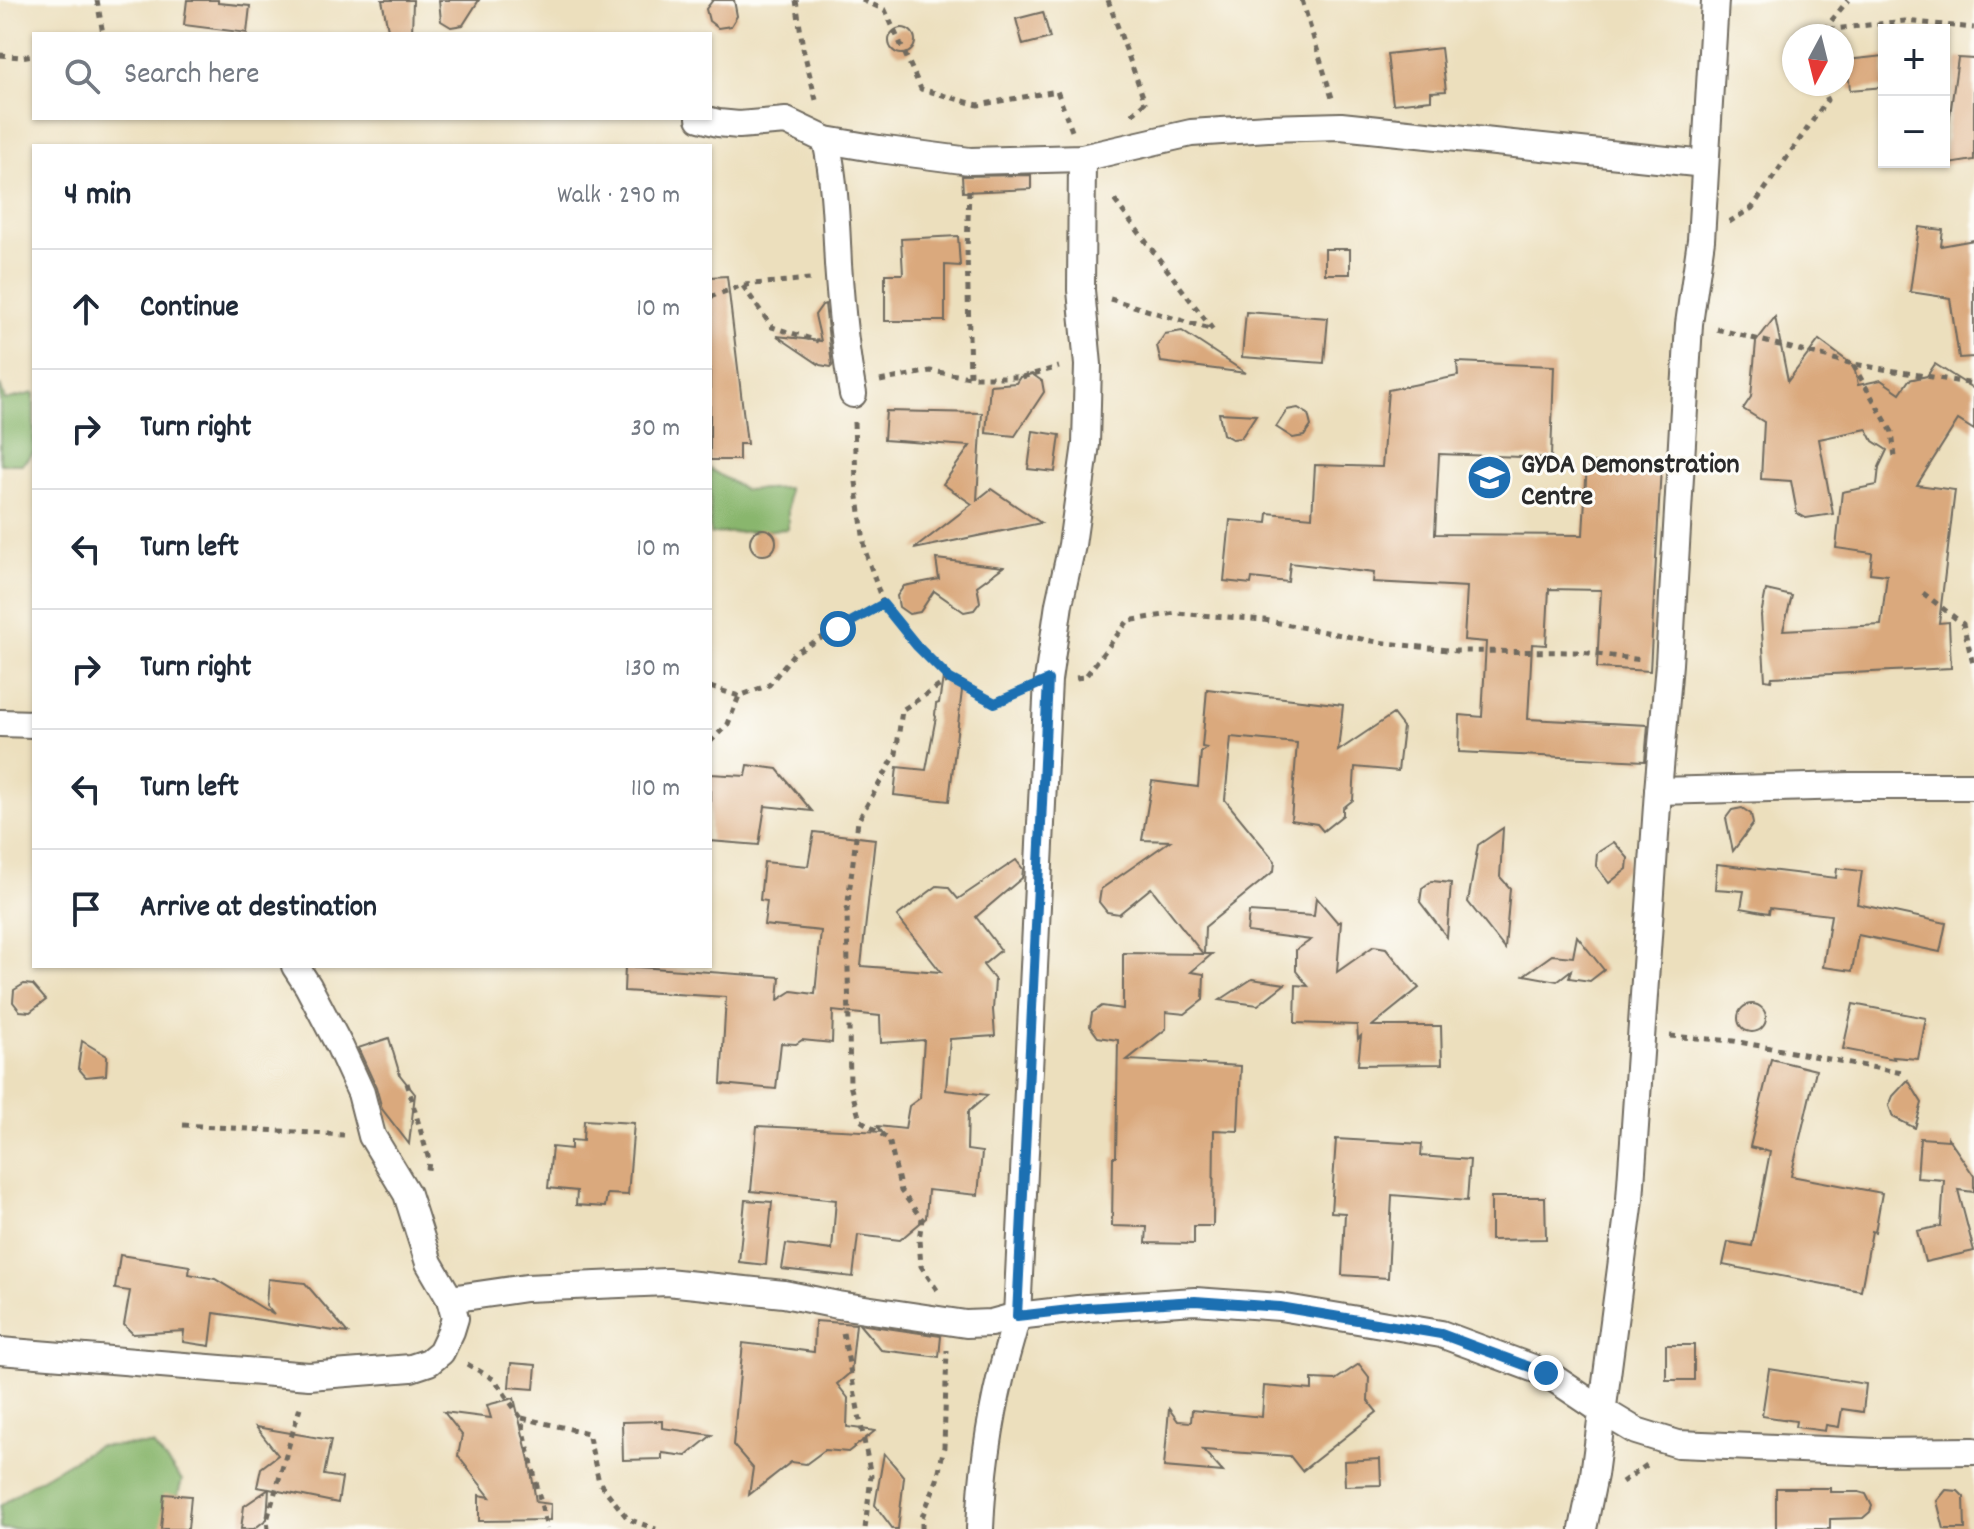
<!DOCTYPE html>
<html lang="en">
<head>
<meta charset="utf-8">
<style>
  body { margin:0; font-family:Dekko,sans-serif; background:#f6f6f7; color:#1f2937 }
  .controls { position:absolute; right:24px; top:24px; display:grid; overflow:hidden; border-radius:0px; box-shadow:0 2px 6px #0004 }
  .controls button { width:72px; height:72px; display:grid; place-items:center; padding:0; border:0; border-bottom:2px solid #e0e1e3; background:#fff; color:#1f2937; font:40px sans-serif }
  .compass { position:absolute; left:1782px; top:24px; width:72px; height:72px; border-radius:50%; background:#fff; box-shadow:0 2px 6px #0004; rotate:187deg }
  .stop { position:absolute; width:24px; height:24px; margin:-18px; border:6px solid #1f6fb2; border-radius:50%; background:#fff }
  .stop.end { background:#1f6fb2; border-color:#fff; box-shadow:0 2px 8px #0008 }
  .list { margin:0; padding:0; list-style:none }
  h2 { display:flex; justify-content:space-between; align-items:center; height:104px; margin:0; padding:0 32px; font-size:34px }
  h2 small { font-size:26px; font-weight:400; color:#747a83 }
  .list li { display:grid; grid-template-columns:52px 1fr auto; gap:24px; align-items:center; box-sizing:border-box; height:120px; padding:0 32px; border-top:2px solid #e0e1e3 }
  .list b { display:block; font-size:30px; white-space:nowrap }
  .list em { font-size:26px; font-style:normal; color:#747a83 }
  .icon { flex:none; width:44px; height:44px; fill:none; stroke:currentColor; stroke-width:2; stroke-linecap:round; stroke-linejoin:round }
  .map { position:relative; flex:none; width:1974px; height:1529px; overflow:hidden }
  .search { position:absolute; background:#fff; box-shadow:0 2px 6px #0004; left:32px; top:32px; width:680px; height:88px; display:flex; align-items:center; gap:20px; box-sizing:border-box; padding:0 28px; border-radius:0px; color:#747a83; font-size:30px }
  .panel { position:absolute; background:#fff; box-shadow:0 2px 6px #0004; left:32px; top:144px; width:680px; height:824px; border-radius:0px }
  .map>svg:first-child { display:block }
  .forest { fill:#89b66d; stroke:#5a704c; stroke-width:2 }
  .building { fill:#daa97d }
  .lines { fill:none; stroke-linecap:round; stroke-linejoin:round }
  .street-casing { stroke:#6f6a5e; stroke-width:30 }
  .path { stroke:#6f6a5e; stroke-width:5; stroke-dasharray:6 6; stroke-linecap:butt }
  .street { stroke:#fff; stroke-width:26 }
  .route { stroke:#1f6fb2; stroke-width:10 }
  .labels { text-anchor:middle; stroke-width:6; stroke-linejoin:round; paint-order:stroke }
  .poi-label { font-size:28px; font-weight:bold; fill:#2b2b2b; stroke:#fdfcf7; text-anchor:start }
</style>
</head>
<body>
<div class="map">
<svg width="1974" height="1529" viewBox="0 0 1974 1529">
  <rect width="100%" height="100%" fill="#fdfcf7"/>
  <filter id="ink" filterUnits="userSpaceOnUse"><feTurbulence type="fractalNoise" baseFrequency=".0125" numOctaves="2"/><feDisplacementMap in="SourceGraphic" scale="16" xChannelSelector="R" yChannelSelector="G"/><feConvolveMatrix kernelMatrix="1 2 1 2 8 2 1 2 1" color-interpolation-filters="sRGB"/></filter>
  <filter id="wash" filterUnits="userSpaceOnUse"><feTurbulence type="fractalNoise" baseFrequency=".006" numOctaves="4" result="noise"/><feDisplacementMap in="SourceGraphic" scale="32" xChannelSelector="R" yChannelSelector="G"/><feGaussianBlur stdDeviation="1.8" result="paint"/><feColorMatrix in="noise" values="0 0 0 0 0 0 0 0 0 0 0 0 0 0 0 0 0 1.4 0 .05"/><feComposite in="paint" operator="in"/></filter>
  <g filter="url(#wash)">
    <rect width="100%" height="100%" fill="#ecdfbd"/>
    <!-- forest -->
    <g class="forest">
      <polygon points="0,385 5,400 34,393 34,452 22,464 0,464"/>
      <polygon points="710,469 745,490 788,488 788,529 710,534"/>
      <polygon points="153,1445 182,1480 169,1529 0,1529 0,1506 25,1488 97,1446"/>
    </g>
    <g id="blocks">
      <!-- building -->
      <g class="building">
        <polygon points="187,0 218,0 218,3 250,6 247,33 184,25"/>
        <polygon points="382,0 413,0 412,34 389,34"/>
        <polygon points="439,0 479,0 463,25 451,27 441,21"/>
        <polygon points="713,0 734,0 737,16 731,26 718,28 709,21 706,9"/>
        <polygon points="1043,12 1050,38 1023,45 1016,19"/>
        <circle cx="902" cy="41" r="13"/>
        <polygon points="1441,48 1446,91 1431,92 1431,100 1393,104 1387,54"/>
        <polygon points="1884,56 1884,87 1850,90 1847,60"/>
        <polygon points="1958,58 1974,59 1974,160 1943,165"/>
        <polygon points="1031,175 1031,189 963,192 962,176"/>
        <polygon points="1919,227 1943,230 1941,246 1974,240 1974,357 1959,358 1950,298 1910,292"/>
        <polygon points="958,236 960,266 945,265 945,321 885,321 885,274 903,274 901,239"/>
        <rect x="1325" y="249" width="25" height="25"/>
        <polygon points="727,276 747,444 739,444 739,460 710,460 710,277"/>
        <polygon points="825,304 832,366 831,367 820,365 777,336 821,341 815,315 822,305"/>
        <polygon points="1246,312 1328,318 1324,363 1242,357"/>
        <polygon points="1775,317 1788,381 1819,340 1854,366 1858,385 1881,380 1900,393 1909,380 1927,376 1935,364 1974,389 1974,430 1958,420 1917,485 1955,490 1939,623 1949,622 1951,668 1772,677 1771,681 1765,680 1761,615 1766,590 1792,596 1783,630 1881,625 1887,575 1870,573 1872,553 1836,548 1842,492 1877,485 1879,467 1887,450 1873,441 1867,429 1819,439 1833,514 1806,518 1797,513 1791,481 1761,479 1764,422 1743,409 1751,397 1756,342"/>
        <polygon points="1182,331 1246,373 1161,362 1157,346 1165,334"/>
        <polygon points="1457,362 1554,366 1551,458 1439,454 1435,534 1583,535 1587,462 1661,466 1650,671 1597,668 1601,590 1549,589 1546,645 1532,644 1528,719 1648,725 1645,761 1459,752 1460,715 1482,717 1486,642 1464,640 1467,587 1373,582 1374,573 1290,563 1288,582 1252,578 1251,584 1224,581 1230,520 1267,523 1268,513 1312,517 1315,465 1382,467 1388,390 1458,376"/>
        <polygon points="1032,374 1042,381 1044,392 1015,436 986,433 990,385 1016,383 1020,377"/>
        <polygon points="1298,408 1308,414 1311,426 1304,436 1293,438 1276,427 1287,410"/>
        <polygon points="886,411 982,413 977,500 991,489 1041,523 914,549 972,504 943,484 970,446 884,440"/>
        <polygon points="1219,413 1256,415 1241,438 1232,439 1223,434"/>
        <polygon points="1033,431 1060,435 1055,472 1028,469"/>
        <circle cx="763" cy="542" r="13"/>
        <polygon points="936,559 1003,567 977,586 980,602 974,610 964,612 934,591 920,612 909,614 899,607 897,596 904,586 939,579"/>
        <polygon points="943,678 963,682 949,801 894,795 897,767 926,770 936,717 935,715 936,704 939,703"/>
        <polygon points="1207,689 1343,705 1338,751 1393,714 1403,727 1398,771 1355,767 1353,800 1343,808 1343,815 1323,831 1317,824 1291,820 1297,743 1231,737 1225,800 1275,861 1274,871 1205,927 1204,954 1212,954 1191,972 1204,974 1203,1000 1185,1014 1166,1012 1166,1029 1127,1060 1241,1066 1238,1131 1214,1130 1213,1226 1194,1226 1194,1244 1146,1243 1147,1227 1112,1226 1113,1157 1116,1157 1118,1040 1098,1037 1090,1026 1092,1013 1102,1006 1123,1009 1123,953 1203,954 1151,888 1119,914 1107,912 1099,902 1101,889 1170,841 1142,840 1152,781 1198,787 1201,752 1207,748 1202,747"/>
        <polygon points="748,765 777,769 812,811 765,806 759,845 710,841 710,774 746,776"/>
        <polygon points="1742,808 1751,814 1753,824 1733,851 1726,818 1732,810"/>
        <polygon points="1503,828 1500,877 1510,888 1505,949 1468,902 1478,845"/>
        <polygon points="814,832 875,839 861,966 941,972 897,916 937,886 948,887 958,899 1016,860 1023,869 1022,878 976,917 1001,950 983,965 995,980 993,1010 995,1036 950,1039 946,1090 988,1095 968,1112 967,1150 982,1152 978,1195 928,1190 926,1218 900,1240 858,1235 853,1277 782,1269 786,1244 832,1250 836,1200 751,1191 757,1126 882,1132 877,1126 905,1129 909,1106 920,1098 924,1040 881,1043 880,1016 833,1011 832,1043 802,1040 796,1044 781,1043 776,1089 721,1084 726,997 624,991 625,966 780,977 778,1000 792,991 815,994 821,931 764,925 767,901 760,900 764,862 808,866"/>
        <polygon points="1614,842 1628,858 1627,869 1609,883 1596,866 1597,853"/>
        <polygon points="1717,864 1836,878 1837,868 1862,871 1857,904 1946,923 1940,952 1858,935 1852,971 1823,967 1831,915 1770,908 1769,913 1741,908 1744,891 1715,889"/>
        <polygon points="1432,881 1451,883 1447,937 1420,902 1422,888"/>
        <polygon points="1316,897 1338,923 1341,921 1337,972 1374,946 1386,948 1419,988 1372,1026 1441,1026 1442,1064 1358,1065 1361,1036 1358,1039 1357,1025 1295,1023 1296,985 1308,986 1296,971 1296,950 1311,940 1247,932 1249,912 1314,916"/>
        <polygon points="1577,936 1604,970 1590,981 1569,978 1571,970 1557,981 1524,975 1552,955 1573,957"/>
        <polygon points="1252,979 1285,984 1258,1005 1220,1000"/>
        <polygon points="24,984 33,985 46,1000 30,1012 20,1011 13,1002 14,990"/>
        <circle cx="1752" cy="1018" r="14"/>
        <polygon points="1853,1004 1926,1018 1918,1059 1893,1057 1894,1059 1843,1049"/>
        <polygon points="389,1038 400,1075 415,1094 409,1144 382,1109 376,1087 358,1048"/>
        <polygon points="82,1041 107,1056 106,1075 86,1077 78,1068"/>
        <polygon points="1771,1059 1816,1070 1791,1176 1882,1193 1875,1232 1872,1231 1861,1291 1723,1265 1728,1242 1752,1246 1770,1152 1750,1147"/>
        <polygon points="1908,1080 1922,1103 1915,1128 1893,1117 1889,1106 1893,1096"/>
        <polygon points="584,1120 634,1123 628,1195 607,1194 605,1207 576,1205 577,1191 548,1188 552,1147 571,1149 571,1140 583,1141"/>
        <polygon points="1920,1138 1948,1140 1948,1138 1974,1176 1974,1192 1958,1190 1974,1251 1925,1262 1917,1231 1941,1226 1944,1180 1917,1178"/>
        <polygon points="1336,1139 1422,1144 1421,1156 1470,1160 1467,1201 1392,1195 1388,1278 1342,1275 1345,1213 1331,1212"/>
        <polygon points="1491,1197 1545,1197 1546,1239 1491,1240"/>
        <polygon points="745,1200 772,1202 766,1265 739,1262"/>
        <polygon points="120,1255 190,1266 189,1274 215,1279 274,1315 266,1305 268,1279 305,1283 348,1333 214,1313 210,1346 183,1342 184,1331 133,1334 124,1325 130,1291 115,1289"/>
        <polygon points="815,1321 856,1324 851,1372 837,1384 848,1398 847,1427 875,1431 848,1452 825,1450 806,1464 791,1462 749,1495 753,1468 733,1445 743,1343 814,1352"/>
        <polygon points="859,1324 941,1336 939,1357 881,1350"/>
        <rect x="1666" y="1345" width="28" height="35"/>
        <polygon points="511,1363 536,1365 534,1389 509,1387"/>
        <polygon points="1359,1364 1369,1377 1368,1401 1377,1412 1302,1471 1290,1456 1203,1450 1223,1472 1164,1467 1169,1409 1178,1421 1191,1422 1192,1410 1262,1417 1264,1386 1312,1390 1312,1379 1335,1380"/>
        <polygon points="1769,1369 1866,1384 1863,1412 1842,1409 1839,1427 1826,1425 1825,1431 1795,1427 1796,1421 1762,1416"/>
        <polygon points="514,1398 530,1464 536,1502 551,1504 550,1520 479,1521 479,1495 490,1497 458,1456 462,1435 444,1412 491,1418 487,1405"/>
        <polygon points="662,1421 662,1428 712,1435 686,1456 662,1453 662,1459 623,1460 622,1422"/>
        <polygon points="256,1427 331,1440 324,1475 342,1478 338,1503 269,1489 267,1519 254,1529 241,1529 244,1506 269,1489 257,1487 261,1468 278,1455"/>
        <polygon points="884,1453 904,1477 898,1529 893,1529 875,1505"/>
        <polygon points="1380,1459 1381,1485 1345,1486 1344,1461"/>
        <polygon points="1776,1488 1830,1488 1830,1492 1859,1492 1866,1494 1872,1506 1870,1512 1863,1518 1830,1519 1830,1529 1776,1529"/>
        <polygon points="1946,1490 1958,1491 1964,1497 1965,1529 1944,1529 1937,1501"/>
        <polygon points="164,1494 191,1496 188,1529 161,1529"/>
      </g>
    </g>
  </g>
  <g filter="url(#ink)">
    <use href="#blocks" fill-opacity="0" stroke="#6f6a5e" stroke-width="2"/>
    <g class="lines">
      <defs>
        <g id="street">
          <polyline points="700,118 718,123 739,125 786,121 826,140 879,149 970,161 1082,158 1191,133 1268,128 1341,126 1705,164"/>
          <path d="M 826,140 C 835,181 836,222 838,264 C 841,308 845,351 853,394"/>
          <polyline points="0,723 34,724"/>
          <polyline points="1658,791 1851,786 1974,786"/>
          <polyline points="450,1299 526,1288 667,1282 784,1294 838,1305 966,1324 991,1323 1017,1316 1087,1308 1195,1301 1280,1307 1441,1334 1546,1373 1601,1410 1636,1431 1678,1444 1875,1452 1974,1451"/>
          <polyline points="0,1351 309,1376 411,1368 429,1362 441,1352 451,1331 455,1318 450,1299 429,1263 407,1194 372,1136 361,1093 340,1047 308,986 295,966"/>
          <path d="M 980,1529 C 982,1478 989,1425 1001,1375 C 1006,1355 1012,1336 1017,1316 L 1048,680 L 1059,604 L 1072,545 L 1086,444 L 1088,365 L 1081,290 L 1082,158"/>
          <polyline points="1583,1529 1594,1475 1630,1199 1658,791 1669,664 1689,324 1701,240 1715,0"/>
        </g>
      </defs>
      <!-- street casing -->
      <use href="#street" class="street-casing"/>
      <!-- path -->
      <g class="path">
        <polyline points="97,0 103,34"/>
        <polyline points="796,0 803,48 817,104"/>
        <polyline points="862,0 885,10 921,89 978,105 1057,91 1072,131"/>
        <polyline points="1108,0 1145,102 1128,118"/>
        <polyline points="1302,0 1332,98"/>
        <polyline points="1824,30 1848,0"/>
        <polyline points="1820,36 1824,30 1905,21 1974,28"/>
        <polyline points="0,55 21,57 34,55"/>
        <polyline points="969,190 967,250 970,377"/>
        <polyline points="1729,222 1752,208 1827,100 1819,84"/>
        <polyline points="743,286 772,327 818,341"/>
        <polyline points="710,297 743,285 810,279"/>
        <polyline points="1110,299 1213,330 1112,197"/>
        <polyline points="1717,329 1853,364 1974,384"/>
        <polyline points="1853,365 1892,432 1895,457"/>
        <polyline points="880,381 930,371 970,377 1022,377 1059,367"/>
        <polyline points="854,422 856,482 865,550 883,604 917,646 950,679"/>
        <polyline points="1923,593 1963,624 1974,668"/>
        <polyline points="1076,678 1085,677 1128,621 1176,613 1264,620 1377,642 1456,651 1581,652 1642,660"/>
        <polyline points="710,687 739,696 769,685 794,653 883,604"/>
        <polyline points="710,742 728,724 739,696"/>
        <polyline points="1670,1036 1734,1041 1902,1073"/>
        <polyline points="407,1083 429,1160 428,1170"/>
        <polyline points="183,1125 344,1135"/>
        <polyline points="937,1290 921,1266 919,1240 922,1219 901,1191 889,1139 860,1120 850,1085 847,910 858,821 896,754 902,710 950,679 995,703 1021,692"/>
        <polyline points="843,1333 871,1476 865,1529"/>
        <polyline points="467,1364 495,1380 521,1418 547,1529"/>
        <polyline points="522,1418 588,1433 599,1482 628,1519 656,1529"/>
        <polyline points="1622,1482 1647,1465"/>
        <polyline points="268,1529 267,1520 301,1404"/>
        <polyline points="922,1529 922,1517 937,1480 944,1447 947,1350"/>
      </g>
      <!-- street -->
      <use href="#street" class="street"/>
    </g>
  </g>
  <g class="lines" filter="url(#ink)">
    <!-- route -->
    <polyline class="route" points="838,629 883,604 917,646 950,679 995,703 1048,680 1017,1316 1087,1308 1195,1301 1280,1307 1441,1334 1546,1373"/>
  </g>
  <!-- icons -->
  <defs>
    <symbol id="school-disc" viewBox="-11 -11 22 22"><circle r="9.5" fill="#1f6fb2" stroke="#fdfcf7"/><path d="M0-5L7-2L0 1L-7-2ZM-4 1L0 2.5L4 1V4Q0 6-4 4Z" fill="#fff"/></symbol>
  </defs>
  <g fill-rule="evenodd">
    <use href="#school-disc" x="1464" y="452" width="51" height="51"/>
  </g>
  <g class="labels">
    <!-- poi labels -->
    <g class="poi-label">
      <text x="1521" y="472">GYDA Demonstration<tspan x="1521" dy="32">Centre</tspan></text>
    </g>
  </g>
</svg>
<div class="controls">
<button>+</button>
<button>−</button>
</div>
<svg class="compass" viewBox="-18 -18 36 36"><path d="M0-13l5 13h-10z" fill="#e53935"/><path d="M0 13l5-13h-10z" fill="#747a83"/></svg>
<div class="stop" style="left:838px;top:629px"></div>
<div class="stop end" style="left:1546px;top:1373px"></div>
<div class="search"><svg class="icon" aria-label="search" viewBox="0 0 24 24"><circle cx="10" cy="10" r="6"/><path d="M15 15l6 6"/></svg>Search here</div>
<section class="panel">
<h2>4 min<small>Walk · 290 m</small></h2>
<ul class="list">
<li><svg class="icon" aria-label="ahead" viewBox="0 0 24 24"><path d="M12 20V5M6 11l6-6 6 6"/></svg><div><b>Continue</b></div><em>10 m</em></li>
<li><svg class="icon" aria-label="right" viewBox="0 0 24 24"><path d="M7 20v-9h11M14 6l5 5-5 5"/></svg><div><b>Turn right</b></div><em>30 m</em></li>
<li><svg class="icon" aria-label="left" viewBox="0 0 24 24"><path d="M17 20v-9H6M10 6l-5 5 5 5"/></svg><div><b>Turn left</b></div><em>10 m</em></li>
<li><svg class="icon" aria-label="right" viewBox="0 0 24 24"><path d="M7 20v-9h11M14 6l5 5-5 5"/></svg><div><b>Turn right</b></div><em>130 m</em></li>
<li><svg class="icon" aria-label="left" viewBox="0 0 24 24"><path d="M17 20v-9H6M10 6l-5 5 5 5"/></svg><div><b>Turn left</b></div><em>110 m</em></li>
<li><svg class="icon" aria-label="arrive" viewBox="0 0 24 24"><path d="M6 21V4h12l-3 4 3 4H6"/></svg><div><b>Arrive at destination</b></div></li>
</ul>
</section>
</div>
</body>
</html>
